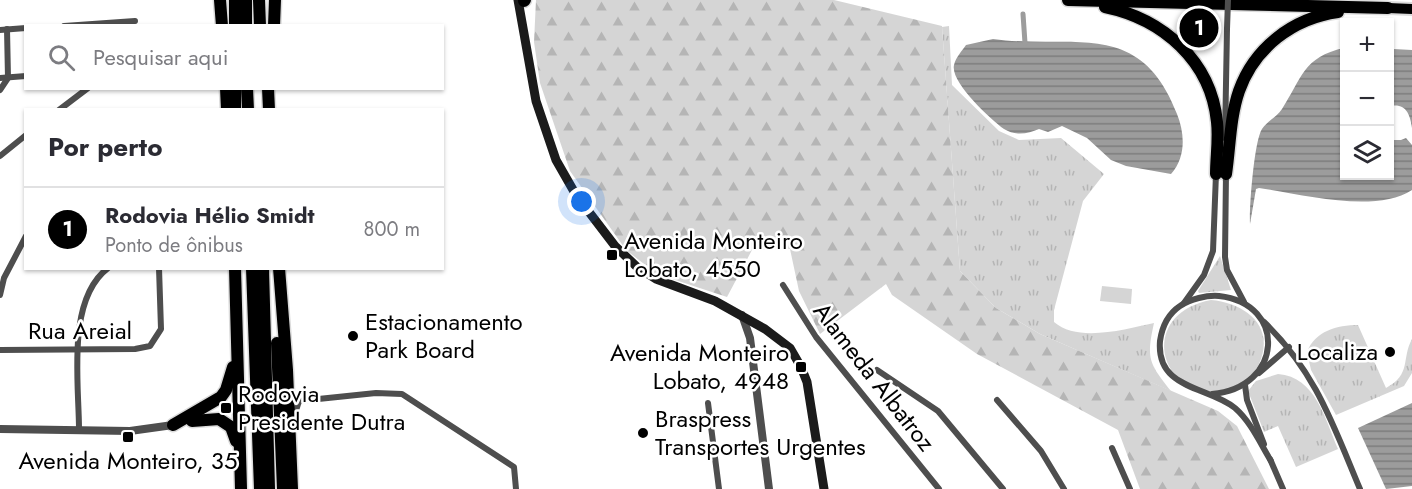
<!DOCTYPE html>
<html lang="pt">
<head>
<meta charset="utf-8">
<style>
  body { margin:0; font-family:Jost,sans-serif; background:#f7f7f7; color:#2b2b33 }
  .controls { position:absolute; right:18px; top:18px; display:grid; overflow:hidden; border-radius:0px; box-shadow:0 2px 4px #0004 }
  .controls button { width:54px; height:54px; display:grid; place-items:center; padding:0; border:0; border-bottom:2px solid #e1e1e2; background:#fff; color:#2b2b33; font:30px sans-serif }
  .you { position:absolute; left:582px; top:202px; width:21px; height:21px; margin:-15px; border:4px solid #fff; border-radius:50%; background:#1a73e8; box-shadow:0 0 0 9px #1a73e833 }
  .badge { display:grid; place-items:center; width:39px; height:39px; border-radius:50%; background:#000; color:#fff; font-size:20px; font-weight:700 }
  .pin { position:absolute; translate:-50% -50%; border:3px solid #fff; box-shadow:0 2px 6px #0006 }
  .list { margin:0; padding:0; list-style:none }
  h2 { display:flex; justify-content:space-between; align-items:center; height:78px; margin:0; padding:0 24px; font-size:26px }
  h2 small { font-size:20px; font-weight:400; color:#7c7c81 }
  .list li { display:grid; grid-template-columns:39px 1fr auto; gap:18px; align-items:center; box-sizing:border-box; height:84px; padding:0 24px; border-top:2px solid #e1e1e2 }
  .list b { display:block; font-size:22px; white-space:nowrap }
  .list p { margin:0; font-size:20px; white-space:nowrap; color:#7c7c81 }
  .list em { font-size:20px; font-style:normal; color:#7c7c81 }
  .icon { flex:none; width:33px; height:33px; fill:none; stroke:currentColor; stroke-width:2; stroke-linecap:round; stroke-linejoin:round }
  .map { position:relative; flex:none; width:1412px; height:489px; overflow:hidden }
  .search { position:absolute; background:#fff; box-shadow:0 2px 4px #0004; left:24px; top:24px; width:420px; height:66px; display:flex; align-items:center; gap:15px; box-sizing:border-box; padding:0 21px; border-radius:0px; color:#7c7c81; font-size:22px }
  .panel { position:absolute; background:#fff; box-shadow:0 2px 4px #0004; left:24px; top:108px; width:420px; height:162px; border-radius:0px }
  .map>svg:first-child { display:block }
  .grass { fill:url(#grass-tufts) }
  .forest { fill:url(#forest-firs) }
  .pitch { fill:#d5d5d5 }
  .water { fill:url(#water-rules) }
  .lines { fill:none; stroke-linecap:round; stroke-linejoin:round }
  .canal { stroke:#9c9c9c; stroke-width:5 }
  .primary-casing { stroke:#dbdbdb; stroke-width:14 }
  .motorway-casing { stroke:#dbdbdb; stroke-width:15 }
  .minor { stroke:#4e4e4e; stroke-width:6 }
  .tertiary { stroke:#4e4e4e; stroke-width:8 }
  .secondary { stroke:#1b1b1b; stroke-width:9 }
  .primary { stroke:#000; stroke-width:10 }
  .motorway { stroke:#000; stroke-width:12 }
  .minor-bridge { stroke:#4e4e4e; stroke-width:6 }
  .poi-dot { fill:#000; stroke:#fff; stroke-width:2 }
  .labels { text-anchor:middle; stroke-width:5; stroke-linejoin:round; paint-order:stroke }
  .poi-label { font-size:24px; fill:#000; stroke:#fff; text-anchor:start }
  .street-label { font-size:24px; fill:#000; stroke:#fff }
</style>
</head>
<body>
<div class="map">
<svg width="1412" height="489" viewBox="0 0 1412 489">
  <defs>
    <pattern id="grass-tufts" width="24" height="20" patternUnits="userSpaceOnUse" patternTransform="scale(1.5)"><rect width="24" height="20" fill="#d5d5d5"/><path d="M3 7l-1-3M5 7V3M7 7l1-3M15 17l-1-3M17 17v-4M19 17l1-3" fill="none" stroke="#b5b5b5"/></pattern>
    <pattern id="forest-firs" width="22" height="20" patternUnits="userSpaceOnUse" patternTransform="scale(1.5)"><rect width="22" height="20" fill="#d5d5d5"/><path d="M5 1l3.5 6h-7zM16 11l3.5 6h-7z" fill="#b5b5b5"/></pattern>
    <pattern id="water-rules" width="6" height="5" patternUnits="userSpaceOnUse" patternTransform="scale(1.5)"><rect width="6" height="5" fill="#9c9c9c"/><path d="M0 2.5h6" fill="none" stroke="#7d7d7d"/></pattern>
  </defs>
  <rect width="100%" height="100%" fill="#fff"/>
  <!-- grass -->
  <g class="grass">
    <path d="M 949,26 L 952,85 L 999,131 L 1019,140 L 1061,138 L 1104,174 L 1083,201 L 1054,310 L 1054,322 C 1078,343 1126,329 1154,323 C 1146,359 1149,363 1171,391 L 1040,334 L 996,308 L 960,271 L 942,27 Z"/>
    <polygon points="1220,256 1231,290 1199,293 1198,291"/>
    <path d="M 1211,300 C 1245,303 1276,326 1259,364 C 1253,377 1240,385 1227,389 C 1162,406 1133,315 1211,300 Z"/>
    <path d="M 1358,325 L 1386,388 C 1412,374 1401,359 1412,339 L 1412,373 L 1404,386 L 1336,415 L 1311,370 L 1307,352 C 1315,331 1337,325 1358,325 Z"/>
    <path d="M 1278,374 C 1316,377 1325,419 1338,449 L 1296,467 L 1278,426 L 1264,432 L 1248,391 L 1256,381 Z"/>
  </g>
  <!-- forest -->
  <polygon class="forest" points="536,0 834,0 942,26 960,271 996,308 1040,334 1218,411 1237,426 1269,489 1140,489 1118,430 977,354 892,295 886,284 820,334 799,291 790,249 752,250 727,297 657,274 626,250 570,171 540,83 534,42"/>
  <!-- pitch -->
  <polygon class="pitch" points="1102,286 1132,289 1131,304 1100,301"/>
  <!-- water -->
  <g class="water">
    <path d="M 993,39 C 1073,50 1140,17 1177,114 C 1185,134 1186,157 1171,174 L 1126,166 L 1111,160 L 1087,138 L 1062,126 L 1048,132 L 1039,129 C 1028,134 1015,136 1004,129 C 990,119 950,82 954,65 C 956,57 962,51 966,45 Z"/>
    <path d="M 1344,48 L 1344,176 L 1390,176 L 1390,140 L 1401,140 L 1406,138 L 1412,145 L 1412,190 C 1375,214 1301,194 1259,188 L 1256,189 L 1250,224 C 1249,209 1254,141 1262,129 C 1267,121 1277,117 1282,109 C 1302,78 1303,57 1344,48 Z"/>
    <path d="M 1390,49 L 1412,50 L 1412,128 C 1410,114 1406,103 1390,106 Z"/>
    <polygon points="1412,403 1412,486 1386,489 1358,428"/>
  </g>
  <g class="lines">
    <!-- canal -->
    <polyline class="canal" points="1023,14 1025,43"/>
    <defs>
      <polyline id="primary" points="1388,8 1412,9"/>
      <g id="motorway">
        <polyline points="220,0 222,26"/>
        <polyline points="259,0 260,26"/>
        <polyline points="1068,0 1388,8"/>
        <polyline points="524,1 525,0"/>
        <path d="M 1105,7 C 1163,19 1211,61 1217,122 C 1219,139 1216,157 1216,174"/>
        <polyline points="235,26 235,0"/>
        <polyline points="246,26 246,0"/>
        <polyline points="274,26 275,0"/>
        <polyline points="226,88 227,110"/>
        <polyline points="247,88 248,110"/>
        <polyline points="268,88 269,110"/>
        <polyline points="235,110 235,88"/>
        <path d="M 1226,174 C 1230,147 1230,117 1239,91 C 1254,48 1293,18 1338,12"/>
        <polyline points="235,268 241,489"/>
        <polyline points="252,268 260,489"/>
        <polyline points="263,268 269,489"/>
        <polyline points="279,268 287,370 292,489"/>
        <polyline points="277,343 283,489"/>
        <polyline points="192,421 219,419 231,427 236,441"/>
        <polyline points="173,425 221,397 226,390 233,367"/>
      </g>
    </defs>
    <!-- primary casing -->
    <use href="#primary" class="primary-casing"/>
    <!-- motorway casing -->
    <use href="#motorway" class="motorway-casing"/>
    <!-- minor -->
    <g class="minor">
      <polyline points="64,26 135,21"/>
      <polyline points="0,30 26,28"/>
      <polyline points="0,78 26,76"/>
      <polyline points="0,90 8,78 7,29"/>
      <polyline points="59,110 88,88"/>
      <polyline points="1225,138 1227,29"/>
      <polyline points="0,156 26,135"/>
      <polyline points="1226,173 1225,257 1227,270 1244,302"/>
      <polyline points="783,285 816,337 939,489"/>
      <polyline points="0,295 4,278 26,236"/>
      <polyline points="1184,303 1204,275 1213,251 1216,174"/>
      <path d="M 1264,322 C 1316,372 1333,425 1360,489"/>
      <polyline points="0,350 135,349 150,346 161,329 159,268"/>
      <polyline points="877,370 938,411 1003,489"/>
      <polyline points="1259,373 1289,347"/>
      <polyline points="1245,385 1247,400 1264,444"/>
      <path d="M 1212,394 C 1283,388 1288,304 1219,296 C 1207,295 1190,299 1180,306 C 1168,314 1162,327 1160,341 C 1156,390 1208,386 1235,408 C 1251,422 1260,443 1271,461"/>
      <polyline points="997,400 1041,451 1064,489"/>
      <polyline points="299,401 376,393 402,394 514,467 516,489"/>
      <polyline points="708,403 719,489"/>
      <polyline points="292,423 299,401"/>
      <path d="M 79,429 C 79,383 66,300 108,268"/>
      <polyline points="1112,448 1130,489"/>
      <polyline points="1270,459 1283,489"/>
    </g>
    <!-- tertiary -->
    <g class="tertiary">
      <polyline points="742,315 750,338 769,489"/>
      <polyline points="0,429 130,431 173,425"/>
    </g>
    <!-- secondary -->
    <polyline class="secondary" points="518,0 536,101 556,160 576,195 615,246 637,267 656,279 715,301 765,329 790,348 801,367 807,382 824,489"/>
    <!-- primary -->
    <use href="#primary" class="primary"/>
    <!-- motorway -->
    <use href="#motorway" class="motorway"/>
    <!-- minor-bridge -->
    <polyline class="minor-bridge" points="1227,29 1228,0"/>
  </g>
  <!-- markers -->
  <g class="poi-dot">
    <rect x="606" y="249" width="12" height="12" rx="3"/>
    <circle cx="353" cy="336" r="6"/>
    <circle cx="1390" cy="352" r="6"/>
    <rect x="795" y="361" width="12" height="12" rx="3"/>
    <rect x="220" y="402" width="12" height="12" rx="3"/>
    <circle cx="643" cy="433" r="6"/>
    <rect x="122" y="431" width="12" height="12" rx="3"/>
  </g>
  <g class="labels">
    <!-- poi labels -->
    <g class="poi-label">
      <text x="624" y="249">Avenida Monteiro<tspan x="624" dy="28">Lobato, 4550</tspan></text>
      <text x="365" y="330">Estacionamento<tspan x="365" dy="28">Park Board</tspan></text>
      <text x="1378" y="360" text-anchor="end">Localiza</text>
      <text x="789" y="361" text-anchor="end">Avenida Monteiro<tspan x="789" dy="28">Lobato, 4948</tspan></text>
      <text x="238" y="402">Rodovia<tspan x="238" dy="28">Presidente Dutra</tspan></text>
      <text x="655" y="427">Braspress<tspan x="655" dy="28">Transportes Urgentes</tspan></text>
      <text x="128" y="469" text-anchor="middle">Avenida Monteiro, 35</text>
    </g>
    <!-- street labels -->
    <g class="street-label">
      <text x="80" y="339">Rua Areial</text>
      <text transform="translate(874 377) rotate(52)" y="8">Alameda Albatroz</text>
    </g>
  </g>
</svg>
<div class="controls">
<button>+</button>
<button>−</button>
<button><svg class="icon" aria-label="layers" viewBox="0 0 24 24"><path d="M12 4l9 5-9 5-9-5zM3 14l9 5 9-5"/></svg></button>
</div>
<div class="you"></div>
<div class="pin badge" style="left:1199px;top:28px">1</div>
<div class="search"><svg class="icon" aria-label="search" viewBox="0 0 24 24"><circle cx="10" cy="10" r="6"/><path d="M15 15l6 6"/></svg>Pesquisar aqui</div>
<section class="panel">
<h2>Por perto<small></small></h2>
<ul class="list">
<li><span class="badge">1</span><div><b>Rodovia Hélio Smidt</b><p>Ponto de ônibus</p></div><em>800 m</em></li>
</ul>
</section>
</div>
</body>
</html>
